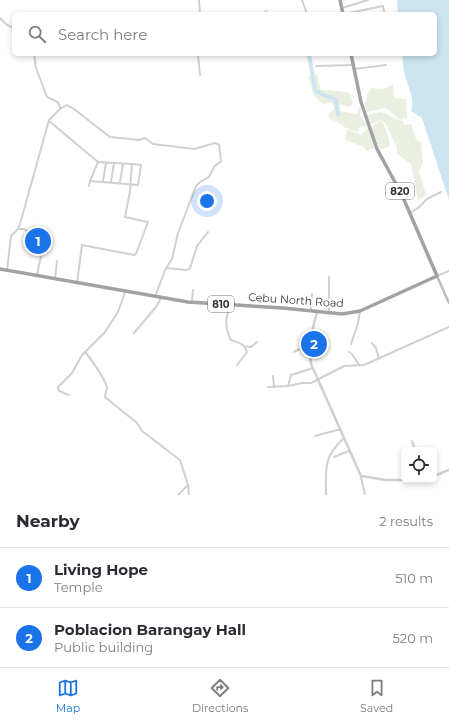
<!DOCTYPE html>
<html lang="en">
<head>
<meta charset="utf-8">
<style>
  body { margin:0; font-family:Montserrat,sans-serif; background:#f2f2f3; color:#2b2b33 }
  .controls { position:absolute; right:12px; bottom:12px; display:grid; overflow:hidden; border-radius:6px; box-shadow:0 2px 6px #0003 }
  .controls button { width:36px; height:36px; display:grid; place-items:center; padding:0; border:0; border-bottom:1px solid #e1e1e2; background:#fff; color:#2b2b33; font:20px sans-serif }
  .you { position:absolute; left:207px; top:201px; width:14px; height:14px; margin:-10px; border:3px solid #fff; border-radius:50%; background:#1a73e8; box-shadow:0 0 0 6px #1a73e833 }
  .badge { display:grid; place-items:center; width:26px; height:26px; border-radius:50%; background:#1a73e8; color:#fff; font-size:13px; font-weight:700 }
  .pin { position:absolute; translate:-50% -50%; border:2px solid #fff; box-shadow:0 1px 4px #0006 }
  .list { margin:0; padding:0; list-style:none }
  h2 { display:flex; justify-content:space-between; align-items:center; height:52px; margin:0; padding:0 16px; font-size:17px }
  h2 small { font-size:13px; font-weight:400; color:#7c7c81 }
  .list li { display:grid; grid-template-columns:26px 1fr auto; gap:12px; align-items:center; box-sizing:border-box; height:60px; padding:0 16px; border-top:1px solid #e1e1e2 }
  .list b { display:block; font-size:15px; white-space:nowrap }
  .list p { margin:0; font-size:13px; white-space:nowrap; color:#7c7c81 }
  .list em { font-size:13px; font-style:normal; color:#7c7c81 }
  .icon { flex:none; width:22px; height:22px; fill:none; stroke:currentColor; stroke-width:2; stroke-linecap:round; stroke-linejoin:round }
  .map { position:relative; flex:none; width:449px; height:495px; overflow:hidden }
  .search { position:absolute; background:#fff; box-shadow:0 2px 6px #0003; left:12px; right:12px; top:12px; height:44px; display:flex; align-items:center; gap:10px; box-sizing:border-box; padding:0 14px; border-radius:6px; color:#7c7c81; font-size:15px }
  .sheet { height:172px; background:#fff }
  nav { display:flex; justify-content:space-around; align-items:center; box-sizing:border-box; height:56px; border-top:1px solid #e1e1e2; background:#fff; font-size:11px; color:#7c7c81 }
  nav a { display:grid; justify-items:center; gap:2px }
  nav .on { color:#1a73e8 }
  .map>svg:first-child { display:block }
  .green { fill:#eaf0e1 }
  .water { fill:#cce5f1 }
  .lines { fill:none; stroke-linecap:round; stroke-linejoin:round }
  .river { stroke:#cce5f1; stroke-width:4 }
  .minor { stroke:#d0d0d0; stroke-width:2 }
  .tertiary { stroke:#d0d0d0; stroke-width:2.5 }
  .secondary { stroke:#bdbdbd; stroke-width:2.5 }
  .trunk { stroke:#a2a2a2; stroke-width:3.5 }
  .labels { text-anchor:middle; stroke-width:4; stroke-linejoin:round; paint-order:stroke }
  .shield { fill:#fff; stroke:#707070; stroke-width:1 }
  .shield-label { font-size:10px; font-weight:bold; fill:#333 }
  .street-label { font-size:11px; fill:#333; stroke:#fff }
</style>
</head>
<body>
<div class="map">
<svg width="449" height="495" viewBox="0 0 449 495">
  <rect width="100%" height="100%" fill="#fff"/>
  <!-- green -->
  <g class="green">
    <path d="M 317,75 L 321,90 C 331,91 340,90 350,93 L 353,103 L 350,107 L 340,105 L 340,111 L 357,114 L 360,106 L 361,110 L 360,115 C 362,120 365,121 367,126 L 361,126 L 357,132 L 344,127 L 338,122 L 330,119 L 328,115 L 334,109 L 333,104 L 331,102 L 323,104 L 314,95 L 308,76 Z"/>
    <polygon points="393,84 394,98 406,99 407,118 399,119 386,108 367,112 364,103 366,102 367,94 371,88 384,89"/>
    <path d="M 379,112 C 388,113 394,119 403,121 L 405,125 L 411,124 L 416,139 L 421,143 L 423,163 L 419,171 L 426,195 L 418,200 L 411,164 L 397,154 L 397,147 L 385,123 L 382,121 L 387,132 L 390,146 L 380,150 L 371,127 L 382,120 L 381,120 L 371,124 L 368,115 Z"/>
    <polygon points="368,128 374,148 366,151 364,147 345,140 347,129 361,135"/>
  </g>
  <!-- water -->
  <path class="water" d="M 397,0 L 449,0 L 449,200 L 422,118 L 411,111 C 416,97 405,81 403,67 C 403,63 403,58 402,54 L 435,54 L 435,14 L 398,14 Z"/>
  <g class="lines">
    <!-- river -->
    <g class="river">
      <polyline points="266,12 267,14"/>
      <polyline points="309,54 315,90 324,95 336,100 338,114"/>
    </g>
    <!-- minor -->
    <g class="minor">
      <polyline points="199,0 200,14"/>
      <polyline points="302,0 307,14"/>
      <polyline points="342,8 368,0"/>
      <polyline points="344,14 383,6 384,12"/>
      <polyline points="0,18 7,25 14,28"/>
      <polyline points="198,54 200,75"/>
      <polyline points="316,66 353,65"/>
      <polyline points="354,69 386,65"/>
      <polyline points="60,109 67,105 74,109 110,137 139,140 145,138 153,144 194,149 215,143 219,145 221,161 214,167 209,177 200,182 196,186 178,233 172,259 165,270 155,297"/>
      <polyline points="49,121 98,162 132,164 130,191 125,217 148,222 136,254 134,255 82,245 77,283"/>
      <polyline points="90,181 98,162"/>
      <polyline points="103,181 106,163"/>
      <polyline points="111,182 114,163"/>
      <polyline points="120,182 123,164"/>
      <polyline points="89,186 90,181 138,185 141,165 132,164"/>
      <polyline points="410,213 418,208 427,199 441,192"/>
      <polyline points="18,229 23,229 45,237 37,275"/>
      <polyline points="166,268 187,270 190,268 197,246 208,232"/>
      <path d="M 7,270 L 11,236 L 18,229 L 20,224 L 49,120 L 60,109 C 60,100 54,101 47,97 L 36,68 L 34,54"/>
      <polyline points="437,276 449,271"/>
      <polyline points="329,277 329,312"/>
      <polyline points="55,279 57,261"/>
      <polyline points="192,302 193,290"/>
      <path d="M 231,305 C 225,318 224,326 231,340 C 238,343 245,343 247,352 L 237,365"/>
      <polyline points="311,310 312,294"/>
      <polyline points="134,333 156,307 161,298"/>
      <polyline points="372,343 376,348 379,359"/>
      <polyline points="351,344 358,323 360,311"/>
      <polyline points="244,346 251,347 257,342"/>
      <path d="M 85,352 C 91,359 106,380 107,388 C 107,391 105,394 105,397 L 137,423 L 142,431 L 180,460 L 188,485 L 189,495"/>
      <polyline points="294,352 309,344"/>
      <polyline points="349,352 352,354 359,365"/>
      <polyline points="273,376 274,387"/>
      <polyline points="288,386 291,375 313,368"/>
      <polyline points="268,387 288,386 302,383 311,383 344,366 364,365 449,327"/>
      <polyline points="69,395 59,391 58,387 72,373 82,355 105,332 118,312 125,292"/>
      <polyline points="315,436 341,429"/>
      <polyline points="412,441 415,450"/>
      <polyline points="334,457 349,451"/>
      <polyline points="361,477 365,495"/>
      <polyline points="178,495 188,485"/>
      <path d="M 326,495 C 326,469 323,457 344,438"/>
    </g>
    <!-- tertiary -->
    <g class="tertiary">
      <path d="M 317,312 C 311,334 309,342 311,364 L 361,476 L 386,480 L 404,480"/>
      <polyline points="434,476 449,470"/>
    </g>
    <!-- secondary -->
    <polyline class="secondary" points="437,276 449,303"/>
    <!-- trunk -->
    <g class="trunk">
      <polyline points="340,0 343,14"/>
      <polyline points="0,269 188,302 283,308 342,314 360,311 437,276 402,195 377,149 361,102 351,54"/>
    </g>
  </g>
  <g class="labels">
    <!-- shield labels -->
    <g class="shield">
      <rect x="386" y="183" width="28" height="16" rx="3"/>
      <rect x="208" y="296" width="26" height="16" rx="3"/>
    </g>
    <g class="shield-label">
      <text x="400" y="195">820</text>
      <text x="221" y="308">810</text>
    </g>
    <!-- street labels -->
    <g class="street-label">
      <text transform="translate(296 300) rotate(4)" y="4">Cebu North Road</text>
    </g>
  </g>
</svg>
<div class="controls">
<button><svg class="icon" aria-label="locate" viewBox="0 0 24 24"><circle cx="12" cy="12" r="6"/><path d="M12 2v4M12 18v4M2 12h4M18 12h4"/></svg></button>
</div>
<div class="you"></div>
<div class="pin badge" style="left:38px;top:241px">1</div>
<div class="pin badge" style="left:314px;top:344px">2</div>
<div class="search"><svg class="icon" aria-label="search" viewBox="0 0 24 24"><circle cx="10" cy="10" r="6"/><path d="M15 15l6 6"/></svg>Search here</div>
</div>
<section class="sheet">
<h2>Nearby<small>2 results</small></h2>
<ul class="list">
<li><span class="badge">1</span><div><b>Living Hope</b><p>Temple</p></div><em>510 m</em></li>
<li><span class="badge">2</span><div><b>Poblacion Barangay Hall</b><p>Public building</p></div><em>520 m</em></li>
</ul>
</section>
<nav>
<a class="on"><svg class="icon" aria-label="map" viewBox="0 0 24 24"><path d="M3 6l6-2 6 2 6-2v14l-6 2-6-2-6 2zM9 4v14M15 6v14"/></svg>Map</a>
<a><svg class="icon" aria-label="directions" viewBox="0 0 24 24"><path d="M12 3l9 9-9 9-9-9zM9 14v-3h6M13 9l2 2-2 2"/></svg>Directions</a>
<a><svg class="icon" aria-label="saved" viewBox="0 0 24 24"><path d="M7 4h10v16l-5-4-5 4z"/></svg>Saved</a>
</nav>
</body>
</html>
